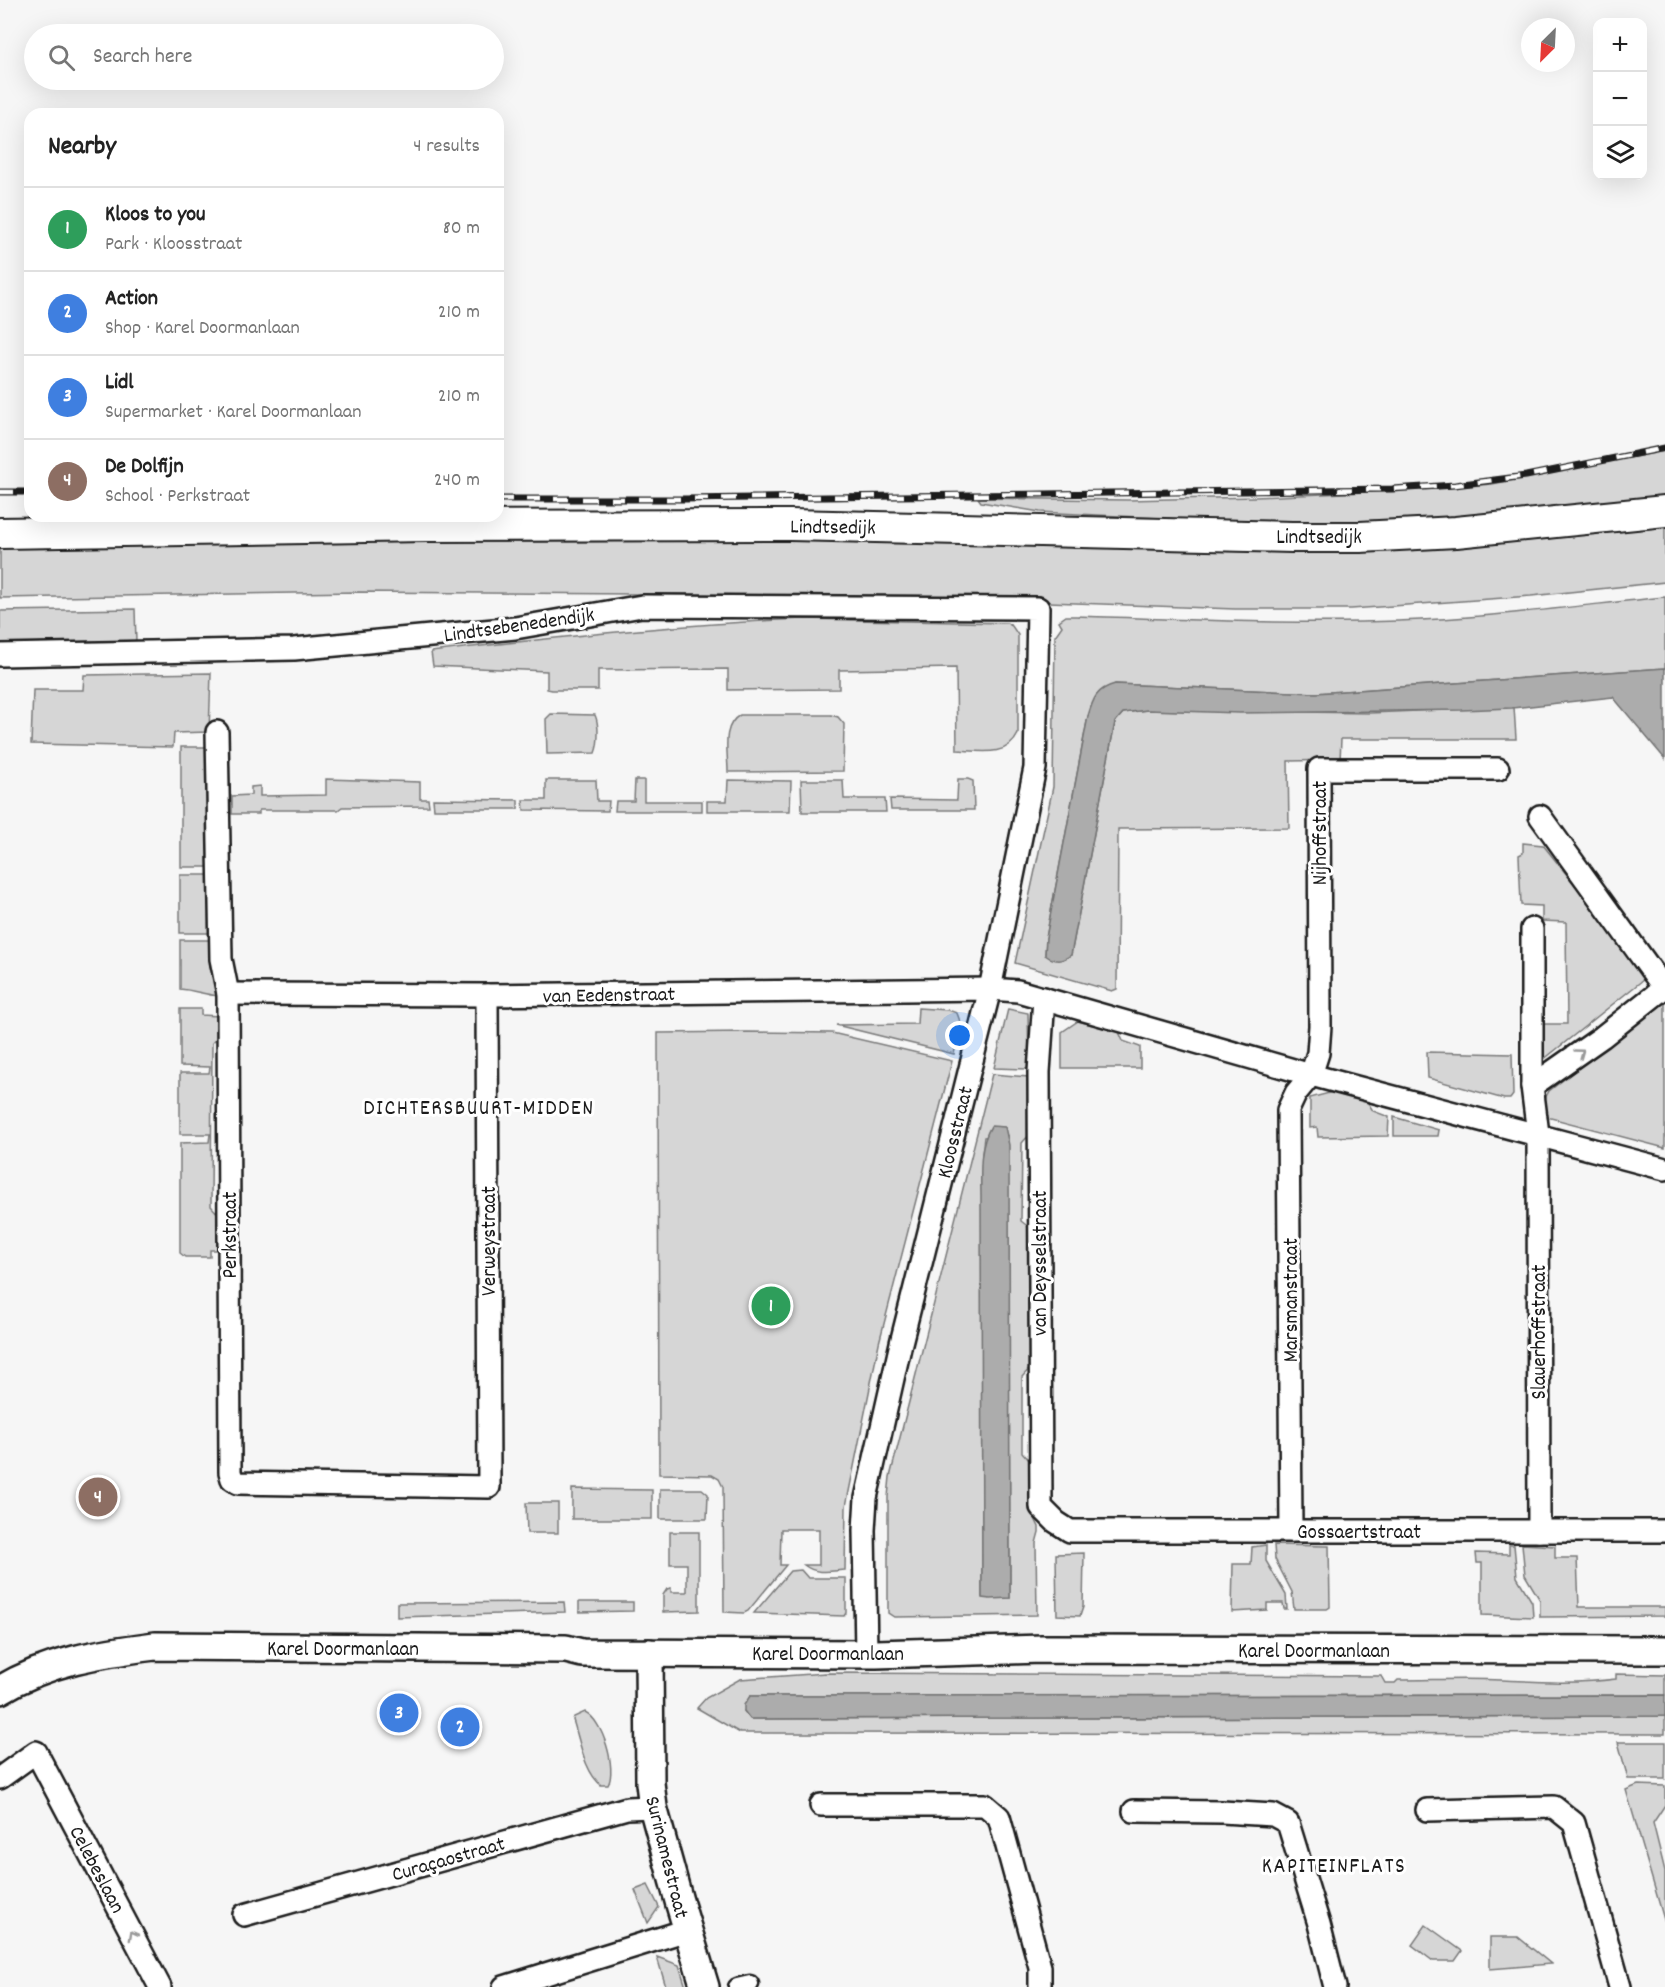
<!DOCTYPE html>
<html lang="en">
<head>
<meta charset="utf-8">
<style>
  body { margin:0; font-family:Dekko,sans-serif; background:#f2f2f2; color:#222 }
  .controls { position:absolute; right:18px; top:18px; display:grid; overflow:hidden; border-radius:12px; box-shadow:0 6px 24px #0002 }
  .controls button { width:54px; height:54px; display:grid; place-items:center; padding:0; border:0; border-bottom:2px solid #e0e0e0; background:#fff; color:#222; font:30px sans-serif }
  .compass { position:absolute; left:1521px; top:18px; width:54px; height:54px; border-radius:50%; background:#fff; box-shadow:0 6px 24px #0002; rotate:204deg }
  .you { position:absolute; left:960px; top:1036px; width:21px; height:21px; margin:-15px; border:4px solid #fff; border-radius:50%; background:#1a73e8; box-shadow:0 0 0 9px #1a73e833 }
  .badge { display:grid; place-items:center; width:39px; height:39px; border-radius:50%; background:#c8321e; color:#fff; font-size:20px; font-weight:700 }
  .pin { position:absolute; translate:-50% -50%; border:3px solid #fff; box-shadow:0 2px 6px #0006 }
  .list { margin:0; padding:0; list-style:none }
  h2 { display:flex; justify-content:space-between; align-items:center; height:78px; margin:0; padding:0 24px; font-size:26px }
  h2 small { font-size:20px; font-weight:400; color:#767676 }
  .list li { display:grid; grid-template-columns:39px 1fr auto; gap:18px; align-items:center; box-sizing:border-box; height:84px; padding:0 24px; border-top:2px solid #e0e0e0 }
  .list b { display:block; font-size:22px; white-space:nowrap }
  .list p { margin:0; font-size:20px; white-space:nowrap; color:#767676 }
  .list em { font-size:20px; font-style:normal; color:#767676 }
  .icon { flex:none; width:33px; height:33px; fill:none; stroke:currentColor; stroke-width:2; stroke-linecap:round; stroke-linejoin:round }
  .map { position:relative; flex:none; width:1665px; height:1987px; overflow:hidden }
  .search { position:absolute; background:#fff; box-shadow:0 6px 24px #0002; left:24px; top:24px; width:480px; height:66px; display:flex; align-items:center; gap:15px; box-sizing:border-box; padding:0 21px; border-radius:33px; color:#767676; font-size:22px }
  .panel { position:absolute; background:#fff; box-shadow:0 6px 24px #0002; left:24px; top:108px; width:480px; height:414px; border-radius:18px }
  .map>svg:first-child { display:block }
  .green { fill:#d6d6d6; stroke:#797979; stroke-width:1.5; fill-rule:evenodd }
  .water { fill:#acacac; stroke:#727272; stroke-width:1.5 }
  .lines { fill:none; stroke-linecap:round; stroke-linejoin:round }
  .pedestrian-casing { stroke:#1c1c1c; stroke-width:21 }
  .minor-casing { stroke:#1c1c1c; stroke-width:26 }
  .tertiary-casing { stroke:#1c1c1c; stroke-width:32 }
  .secondary-casing { stroke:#1c1c1c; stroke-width:34 }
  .pedestrian { stroke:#fff; stroke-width:16 }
  .minor { stroke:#fff; stroke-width:21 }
  .tertiary { stroke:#fff; stroke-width:27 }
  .secondary { stroke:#fff; stroke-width:30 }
  .rail-casing { stroke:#1c1c1c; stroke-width:7 }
  .rail { stroke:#fff; stroke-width:4.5; stroke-dasharray:14; stroke-linecap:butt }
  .oneway { stroke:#999 }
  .labels { text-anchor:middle; stroke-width:6; stroke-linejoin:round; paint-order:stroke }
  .street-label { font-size:21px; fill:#1c1c1c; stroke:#fff }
  .neighbourhood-label { font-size:22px; letter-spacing:1.5px; fill:#1c1c1c; stroke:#fff }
</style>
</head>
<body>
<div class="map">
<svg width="1665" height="1987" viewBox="0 0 1665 1987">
  <rect width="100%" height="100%" fill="#f6f6f6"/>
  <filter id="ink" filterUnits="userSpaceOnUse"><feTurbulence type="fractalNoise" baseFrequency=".0167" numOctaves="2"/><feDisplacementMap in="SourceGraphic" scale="12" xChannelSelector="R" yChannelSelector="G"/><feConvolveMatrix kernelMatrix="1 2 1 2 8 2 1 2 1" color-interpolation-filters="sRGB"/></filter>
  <g filter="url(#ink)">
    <!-- green -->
    <g class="green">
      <polygon points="1665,451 1665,497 1476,516 1337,522 1269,523 1097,515 1040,512 981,502 978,498 1128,500 1255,497 1431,489 1492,484"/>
      <polygon points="1665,526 1665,582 1531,596 1351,609 1235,609 891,596 357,592 0,598 0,543 118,536 517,542 882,540 1324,552 1421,549 1536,540"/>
      <path d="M 1665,597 L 1665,668 L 1316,693 L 1115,684 L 1088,716 L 1046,938 L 1045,954 L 1050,958 L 1071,955 L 1115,722 L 1123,713 L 1147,710 L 1370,713 L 1514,707 L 1516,739 L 1341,739 L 1340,760 L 1288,761 L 1289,828 L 1118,829 L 1117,989 L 1112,991 L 1015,963 L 1053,787 L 1055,636 L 1062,626 L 1059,621 L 1066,616 L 1076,616 C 1183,619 1291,625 1398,621 C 1487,618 1576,606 1665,597 Z"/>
      <polygon points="135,609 136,642 0,646 0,611"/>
      <path d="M 803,619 L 1007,623 L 1012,626 L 1018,635 L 1018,734 C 1007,758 979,751 957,750 L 956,668 L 839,670 L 839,689 L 728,690 L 728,669 L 598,670 L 598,690 L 552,690 L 547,689 L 547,671 L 433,666 L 431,652 C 555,637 679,624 803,619 Z"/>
      <polygon points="211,673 209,732 174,733 173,747 31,744 33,690 83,690 84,675"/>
      <path d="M 551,714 L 595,715 C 599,724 599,743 595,753 L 547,754 L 546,719 Z"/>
      <path d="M 740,715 L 831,715 L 838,717 L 844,724 L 843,771 L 728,772 C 728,752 721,726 740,715 Z"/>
      <rect x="181" y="747" width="29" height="120"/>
      <polygon points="326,779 420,782 420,799 428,799 429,806 342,807 338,810 259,810 259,814 232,814 232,796 251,795 251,787 260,786 260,796 326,795"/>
      <polygon points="958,779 968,779 973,781 974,810 891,810 890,799 957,800"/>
      <polygon points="546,780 596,780 597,801 609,801 608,811 524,810 523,800 546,800"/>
      <polygon points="635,780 644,780 644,801 702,801 702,811 615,811 616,801 634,801"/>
      <polygon points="728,780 791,781 790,811 707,811 707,801 727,801"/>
      <polygon points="801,780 843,780 844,799 885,799 886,812 802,812"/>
      <polygon points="433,799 518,800 518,809 434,809"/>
      <polygon points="1523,843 1543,845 1648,976 1543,1060 1542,1024 1567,1024 1566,922 1542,921 1542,906 1521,905 1519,855 1523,853"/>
      <rect x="180" y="875" width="30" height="58"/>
      <path d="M 180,940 L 210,940 L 210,969 L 218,979 L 219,996 C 205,995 194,990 180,989 Z"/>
      <polygon points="1665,1000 1665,1148 1543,1116 1542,1104 1549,1091"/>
      <polygon points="918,1008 948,1010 957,1013 961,1024 954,1054 836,1025 917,1024"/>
      <polygon points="180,1009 201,1009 201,1015 219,1016 219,1035 212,1043 211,1206 219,1215 218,1250 210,1250 210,1257 185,1257 180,1253 180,1143 209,1142 210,1134 180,1134 180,1073 209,1073 210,1067 180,1066"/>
      <polygon points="1008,1009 1028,1013 1029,1069 994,1068"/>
      <polygon points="1078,1021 1119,1032 1123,1041 1140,1047 1140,1068 1062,1068 1062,1032"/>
      <path d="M 747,1032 L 832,1033 L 952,1061 L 879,1343 L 846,1506 L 845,1570 C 830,1571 817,1575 804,1565 L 819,1565 L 819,1529 L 781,1529 L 780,1565 L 786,1565 L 748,1611 L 744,1613 L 724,1612 L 723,1487 L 719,1479 L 712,1475 L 659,1474 L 658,1033 Z"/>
      <polygon points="1427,1052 1512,1054 1513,1095 1510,1099 1504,1099 1428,1078"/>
      <path d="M 992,1074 L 1029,1077 L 1029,1135 L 1022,1143 L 1021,1221 L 1030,1228 L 1030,1368 L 1022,1377 L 1022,1452 L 1030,1461 L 1031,1510 L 1039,1527 L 1039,1532 L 1036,1543 L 1037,1615 L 894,1617 L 888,1613 L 888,1497 L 890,1477 ZM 1008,1135 L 1010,1598 L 982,1597 L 982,1153 L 984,1137 Z"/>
      <polygon points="1333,1092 1367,1101 1373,1111 1389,1117 1388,1136 1318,1137 1317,1127 1310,1128 1310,1098"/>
      <polygon points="1394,1117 1439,1130 1438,1136 1394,1136"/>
      <polygon points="572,1489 652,1490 652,1519 572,1519"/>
      <polygon points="660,1489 702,1489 708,1494 707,1519 660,1519"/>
      <polygon points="526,1503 558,1503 558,1533 527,1533"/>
      <polygon points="670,1532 699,1532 699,1611 663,1612 663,1595 667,1589 671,1588 671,1592 687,1592 687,1564 670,1564"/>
      <polygon points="1522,1544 1555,1546 1555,1558 1577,1558 1579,1607 1665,1607 1665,1616 1540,1617 1540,1600 1525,1575"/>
      <polygon points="1266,1545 1266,1561 1286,1595 1287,1609 1284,1609 1283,1603 1267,1603 1267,1610 1232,1612 1233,1564 1251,1564 1252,1547"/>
      <polygon points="1274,1545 1329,1546 1330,1607 1327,1609 1294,1609 1292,1592 1275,1559"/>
      <polygon points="1509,1545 1514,1545 1517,1577 1532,1602 1533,1617 1482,1615 1482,1563 1477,1563 1476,1553 1509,1554"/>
      <polygon points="1084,1553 1083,1607 1080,1616 1057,1615 1056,1554"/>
      <polygon points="801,1570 808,1578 846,1578 846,1613 844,1616 754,1613 790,1571"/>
      <polygon points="579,1602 633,1602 633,1611 579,1612"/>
      <polygon points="397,1603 564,1602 565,1612 397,1617"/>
      <path d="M 826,1673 L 1381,1676 L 1385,1683 L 1395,1683 L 1398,1680 C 1432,1680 1467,1678 1501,1680 C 1540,1682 1577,1684 1616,1679 L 1616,1674 L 1665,1675 L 1665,1695 L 750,1696 L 744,1711 L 751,1719 L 1665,1716 L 1665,1734 L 740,1733 L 697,1708 L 706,1698 L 740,1679 Z"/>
      <path d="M 585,1712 C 603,1720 617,1769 608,1785 L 601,1785 C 584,1771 580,1741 573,1720 L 574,1717 Z"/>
      <polygon points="1618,1742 1665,1742 1665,1779 1628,1779"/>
      <polygon points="1638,1785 1665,1786 1665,1805 1653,1823 1665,1871 1665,1923 1626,1790"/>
      <polygon points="648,1885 659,1907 648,1923 635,1890"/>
      <polygon points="1426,1925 1462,1951 1455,1961 1433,1961 1412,1945"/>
      <polygon points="1490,1937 1518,1937 1551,1964 1490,1969"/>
      <polygon points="657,1957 679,1965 686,1987 666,1987"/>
    </g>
    <!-- water -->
    <g class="water">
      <path d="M 1665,668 L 1665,759 L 1613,697 L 1512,708 L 1462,710 L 1240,713 L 1147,710 L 1123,713 L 1115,722 L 1071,955 C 1061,962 1055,962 1045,955 L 1046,938 L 1088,716 C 1093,699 1096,689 1115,684 L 1316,693 Z"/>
      <path d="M 991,1126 L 1005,1127 L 1009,1145 L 1010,1598 L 990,1599 L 982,1598 L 981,1199 C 981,1175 978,1148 991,1126 Z"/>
      <polygon points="1665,1695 1665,1716 750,1719 744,1711 744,1705 750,1696"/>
    </g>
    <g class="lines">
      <defs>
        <polyline id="pedestrian" points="737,1987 750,1984"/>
        <g id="minor">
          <polyline points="0,655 294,649 515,628 642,606 1038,608 1035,768 990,989 901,1343 866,1498 864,1530 866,1654"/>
          <polyline points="217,732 221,959 228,994 230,1472 232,1479 238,1483 489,1487 487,995"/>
          <polyline points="1540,816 1664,988"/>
          <polyline points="1532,929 1532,1086 1538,1134 1539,1531"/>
          <polyline points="228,994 487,995 990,989 1018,991 1311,1075 1665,1169"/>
          <polyline points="1044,998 1039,1072 1041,1507 1056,1522 1070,1531 1665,1531"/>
          <polyline points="1532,1086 1602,1037 1665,987"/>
          <polyline points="1291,1531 1288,1110 1296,1093 1311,1075 1318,1053 1320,1026 1319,769 1498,769"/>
          <polyline points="0,1778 36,1752 160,1987"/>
          <polyline points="821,1805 985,1805 999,1817 1040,1967 1040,1987"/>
          <polyline points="1427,1810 1554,1807 1574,1823 1620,1987"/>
          <polyline points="1134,1811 1222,1812 1273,1815 1288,1823 1319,1924 1335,1987"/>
          <polyline points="244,1915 627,1808 653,1807"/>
          <polyline points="504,1987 687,1930"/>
        </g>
        <g id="tertiary">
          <polyline points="649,1653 650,1783 653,1807 679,1901 705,1987"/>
          <path d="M 0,1690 C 48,1661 100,1653 155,1646 L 566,1649 L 582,1653 L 876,1654 L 1042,1649 L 1665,1650"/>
        </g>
        <polyline id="secondary" points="0,533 425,526 790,525 1292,537 1360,537 1456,532 1665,511"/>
      </defs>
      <!-- pedestrian casing -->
      <use href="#pedestrian" class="pedestrian-casing"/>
      <!-- minor casing -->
      <use href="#minor" class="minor-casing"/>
      <!-- tertiary casing -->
      <use href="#tertiary" class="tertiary-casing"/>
      <!-- secondary casing -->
      <use href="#secondary" class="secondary-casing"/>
      <!-- pedestrian -->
      <use href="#pedestrian" class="pedestrian"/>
      <!-- minor -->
      <use href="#minor" class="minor"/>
      <!-- tertiary -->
      <use href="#tertiary" class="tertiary"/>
      <!-- secondary -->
      <use href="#secondary" class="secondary"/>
      <defs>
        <g id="rail">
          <polyline points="0,492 30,492"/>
          <polyline points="498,499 683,499 1392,489 1455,485 1526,476 1665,448"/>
        </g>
      </defs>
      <!-- rail casing -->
      <use href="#rail" class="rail-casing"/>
      <!-- rail -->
      <use href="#rail" class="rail"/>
    </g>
    <!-- one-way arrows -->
    <defs><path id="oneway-chevron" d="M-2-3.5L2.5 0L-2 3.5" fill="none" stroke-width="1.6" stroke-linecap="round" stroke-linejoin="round" transform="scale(1.5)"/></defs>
    <g class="oneway">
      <use href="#oneway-chevron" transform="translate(1580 1053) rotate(-36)"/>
      <use href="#oneway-chevron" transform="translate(133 1935) rotate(-118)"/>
    </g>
  </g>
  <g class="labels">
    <!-- street labels -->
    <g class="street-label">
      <text transform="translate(833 526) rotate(1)" y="7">Lindtsedijk</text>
      <text x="1319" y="543">Lindtsedijk</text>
      <text transform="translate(519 624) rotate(-8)" y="7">Lindtsebenedendijk</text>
      <text transform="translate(1319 833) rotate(-90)" y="7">Nijhoffstraat</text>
      <text transform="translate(609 994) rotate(-1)" y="7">van Eedenstraat</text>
      <text transform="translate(954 1132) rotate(-76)" y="7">Kloosstraat</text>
      <text transform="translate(229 1235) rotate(-90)" y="7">Perkstraat</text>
      <text transform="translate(488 1241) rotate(-90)" y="7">Verweystraat</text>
      <text transform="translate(1039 1263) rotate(-90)" y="7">van Deysselstraat</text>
      <text transform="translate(1290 1300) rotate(-90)" y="7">Marsmanstraat</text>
      <text transform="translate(1538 1332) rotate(-90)" y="7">Slauerhoffstraat</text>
      <text x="1359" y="1538">Gossaertstraat</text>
      <text x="343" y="1655">Karel Doormanlaan</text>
      <text x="1314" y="1657">Karel Doormanlaan</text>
      <text x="828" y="1660">Karel Doormanlaan</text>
      <text transform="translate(668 1857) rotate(76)" y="7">Surinamestraat</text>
      <text transform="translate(448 1858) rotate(-16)" y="7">Curaçaostraat</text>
      <text transform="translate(98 1869) rotate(62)" y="7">Celebeslaan</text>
    </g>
    <!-- neighbourhood labels -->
    <g class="neighbourhood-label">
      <text x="479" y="1114">DICHTERSBUURT-MIDDEN</text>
      <text x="1334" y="1872">KAPITEINFLATS</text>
    </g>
  </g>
</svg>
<div class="controls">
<button>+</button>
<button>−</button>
<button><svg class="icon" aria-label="layers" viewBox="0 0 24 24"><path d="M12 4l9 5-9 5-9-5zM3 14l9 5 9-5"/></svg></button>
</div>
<svg class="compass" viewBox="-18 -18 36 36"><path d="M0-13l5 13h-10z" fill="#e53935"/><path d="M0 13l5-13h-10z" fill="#767676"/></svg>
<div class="you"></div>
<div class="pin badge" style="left:771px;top:1306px;background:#2e9e5b">1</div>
<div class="pin badge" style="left:460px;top:1727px;background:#3f7fe0">2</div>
<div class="pin badge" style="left:399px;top:1713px;background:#3f7fe0">3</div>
<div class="pin badge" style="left:98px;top:1497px;background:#8d6e63">4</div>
<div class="search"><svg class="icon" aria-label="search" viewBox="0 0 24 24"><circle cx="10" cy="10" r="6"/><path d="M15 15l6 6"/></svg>Search here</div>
<section class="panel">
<h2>Nearby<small>4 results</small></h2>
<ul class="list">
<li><span class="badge" style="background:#2e9e5b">1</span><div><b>Kloos to you</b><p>Park · Kloosstraat</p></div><em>80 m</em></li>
<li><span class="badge" style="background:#3f7fe0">2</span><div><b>Action</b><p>Shop · Karel Doormanlaan</p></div><em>210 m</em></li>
<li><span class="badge" style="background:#3f7fe0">3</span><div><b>Lidl</b><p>Supermarket · Karel Doormanlaan</p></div><em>210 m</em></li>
<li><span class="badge" style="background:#8d6e63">4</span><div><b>De Dolfijn</b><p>School · Perkstraat</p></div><em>240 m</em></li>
</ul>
</section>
</div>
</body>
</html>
